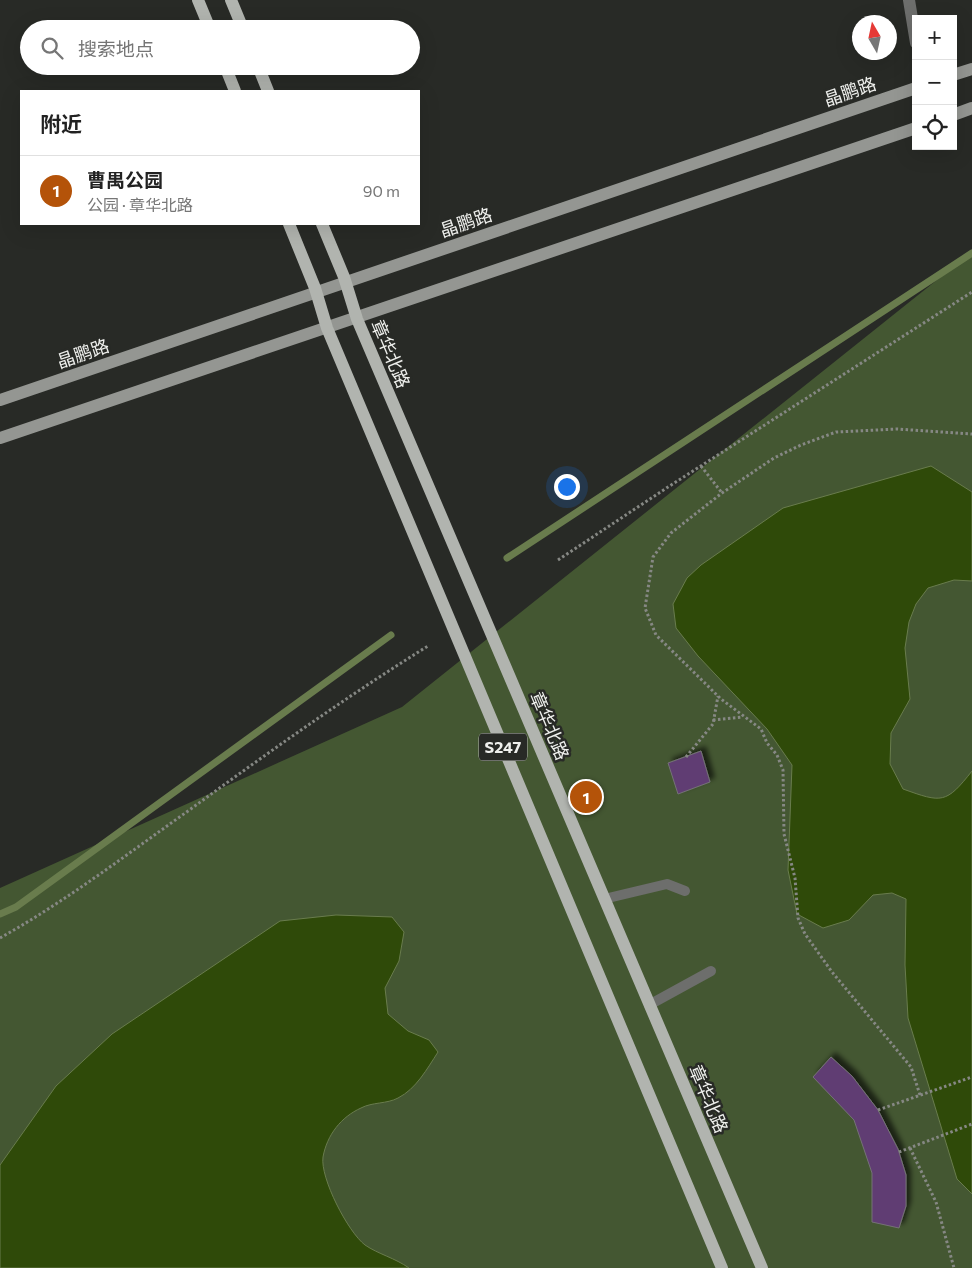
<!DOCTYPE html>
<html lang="zh">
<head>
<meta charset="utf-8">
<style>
  body { margin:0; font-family:Commissioner,"Noto Sans SC",sans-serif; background:#f2f2f2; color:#222 }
  .controls { position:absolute; right:15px; top:15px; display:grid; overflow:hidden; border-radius:0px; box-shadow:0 5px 20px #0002 }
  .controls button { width:45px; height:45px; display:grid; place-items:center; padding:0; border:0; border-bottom:1px solid #e0e0e0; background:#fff; color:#222; font:25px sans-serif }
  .compass { position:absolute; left:852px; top:15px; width:45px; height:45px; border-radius:50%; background:#fff; box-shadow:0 5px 20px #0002; rotate:351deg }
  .you { position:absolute; left:566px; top:486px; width:18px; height:18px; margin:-12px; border:4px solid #fff; border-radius:50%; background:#1a73e8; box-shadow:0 0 0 8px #1a73e833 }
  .badge { display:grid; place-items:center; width:32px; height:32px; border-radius:50%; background:#b45309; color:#fff; font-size:16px; font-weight:700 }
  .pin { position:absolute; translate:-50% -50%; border:2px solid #fff; box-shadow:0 1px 5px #0006 }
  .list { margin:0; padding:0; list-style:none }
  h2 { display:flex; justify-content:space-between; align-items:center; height:65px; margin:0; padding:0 20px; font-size:21px }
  h2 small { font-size:16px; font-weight:400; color:#767676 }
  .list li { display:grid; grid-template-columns:32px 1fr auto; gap:15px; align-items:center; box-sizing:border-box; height:70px; padding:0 20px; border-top:1px solid #e0e0e0 }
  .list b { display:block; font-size:19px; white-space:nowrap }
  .list p { margin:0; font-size:16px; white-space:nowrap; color:#767676 }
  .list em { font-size:16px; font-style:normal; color:#767676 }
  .icon { flex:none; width:28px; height:28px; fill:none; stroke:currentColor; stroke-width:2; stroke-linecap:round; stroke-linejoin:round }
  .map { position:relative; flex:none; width:972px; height:1268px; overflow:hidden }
  .search { position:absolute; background:#fff; box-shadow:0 5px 20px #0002; left:20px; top:20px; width:400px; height:55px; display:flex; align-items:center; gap:12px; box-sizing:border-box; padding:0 18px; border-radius:28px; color:#767676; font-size:19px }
  .panel { position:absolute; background:#fff; box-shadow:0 5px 20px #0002; left:20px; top:90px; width:400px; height:135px; border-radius:0px }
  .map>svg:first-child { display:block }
  .green { fill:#445732 }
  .water { fill:#2f4a09; stroke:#697c4d }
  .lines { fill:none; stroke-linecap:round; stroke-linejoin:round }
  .stream { stroke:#697c4d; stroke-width:7 }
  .building { fill:#603d73; stroke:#757277; filter:url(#shadow) }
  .path { stroke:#868884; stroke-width:3; stroke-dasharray:2.5 2.5; stroke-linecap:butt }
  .service { stroke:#6d6e6c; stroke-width:10 }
  .minor { stroke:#6d6e6c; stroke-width:12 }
  .secondary { stroke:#949692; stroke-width:12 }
  .primary { stroke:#b1b4af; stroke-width:12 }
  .labels { text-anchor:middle; stroke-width:5; stroke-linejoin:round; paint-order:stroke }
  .shield { fill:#282a26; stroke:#b3b5b1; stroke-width:1 }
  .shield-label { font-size:16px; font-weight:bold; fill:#eff0ed }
  .street-label { font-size:18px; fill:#eff0ed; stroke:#282a26 }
</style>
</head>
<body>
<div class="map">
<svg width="972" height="1268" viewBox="0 0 972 1268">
  <defs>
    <filter id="shadow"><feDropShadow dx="4.5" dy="-4.5" stdDeviation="2.5" flood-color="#0009"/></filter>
  </defs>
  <rect width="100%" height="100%" fill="#282a26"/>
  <!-- green -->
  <polygon class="green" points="972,252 972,1268 0,1268 0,888 402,707"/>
  <!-- water -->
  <g class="water">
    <path d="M 931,466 L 972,492 L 972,581 L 954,580 L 928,588 L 916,604 L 909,622 L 905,648 L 910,699 L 891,733 L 890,764 L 903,789 C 942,803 946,804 972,771 L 972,1194 L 957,1179 L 908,1018 L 905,965 L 906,899 L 892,893 L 873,895 L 849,920 L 823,928 L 797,914 L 788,870 L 792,765 L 767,729 L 698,656 L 676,628 L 673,604 L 687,578 L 701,565 L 783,508 Z"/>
    <path d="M 336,915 L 392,917 L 404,932 L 399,961 L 385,988 L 388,1014 L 408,1031 L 429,1040 L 438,1052 C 427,1069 416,1089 398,1098 C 387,1104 372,1102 361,1108 C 341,1117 327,1135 323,1157 C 320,1178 348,1232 365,1245 C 378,1254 395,1258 409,1268 L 0,1268 L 0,1165 L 56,1086 L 112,1034 L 280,921 Z"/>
  </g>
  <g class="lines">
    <!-- stream -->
    <g class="stream">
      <polyline points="507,558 972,253"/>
      <polyline points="0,914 16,907 391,635"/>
    </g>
  </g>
  <!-- building -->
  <g class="building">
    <polygon points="701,751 710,782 678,794 668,763"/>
    <polygon points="831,1057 852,1076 878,1110 898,1149 906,1175 906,1206 899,1228 872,1222 872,1173 854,1120 813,1077"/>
  </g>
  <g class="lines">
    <!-- path -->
    <g class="path">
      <polyline points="701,466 722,493"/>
      <polyline points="558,560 668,487 972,292"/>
      <polyline points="713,720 742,717"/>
      <polyline points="686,757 713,724 718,696"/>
      <path d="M 0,938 C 66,901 126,855 188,811 C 266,754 346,697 428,646"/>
      <polyline points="920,1095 911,1067 832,972 805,934 798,918 795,878 784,834 783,770 777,755 767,743 761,729 721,699 656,635 645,608 653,557 671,533 722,493 774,458 801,445 836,432 897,429 972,434"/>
      <polyline points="878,1110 972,1077"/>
      <polyline points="910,1148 936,1202 954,1268"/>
      <polyline points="899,1152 972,1124"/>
    </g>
    <!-- service -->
    <g class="service">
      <polyline points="604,899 667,884 685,891"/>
      <polyline points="649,1005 711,971"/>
    </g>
    <!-- minor -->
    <polyline class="minor" points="909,0 916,43"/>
    <!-- secondary -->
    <g class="secondary">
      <polyline points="953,75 972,69"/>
      <polyline points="953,115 972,108"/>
      <polyline points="0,400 916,88"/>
      <polyline points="0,438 916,128"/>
    </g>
    <!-- primary -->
    <g class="primary">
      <polyline points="198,0 210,29"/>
      <polyline points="231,0 243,29"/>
      <polyline points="225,66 235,91"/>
      <polyline points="258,66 268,91"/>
      <polyline points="289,224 315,288 327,328 722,1268"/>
      <polyline points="322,224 344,277 357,319 762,1268"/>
    </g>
  </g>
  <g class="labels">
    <!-- shield labels -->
    <rect class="shield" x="479" y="733.5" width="48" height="27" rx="4"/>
    <g class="shield-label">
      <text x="503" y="753">S247</text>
    </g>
    <!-- street labels -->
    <g class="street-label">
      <text transform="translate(850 92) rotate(-19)" y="6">晶鹏路</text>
      <text transform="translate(466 223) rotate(-19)" y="6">晶鹏路</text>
      <text transform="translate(83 354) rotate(-19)" y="6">晶鹏路</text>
      <text transform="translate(390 354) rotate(67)" y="6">章华北路</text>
      <text transform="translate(549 726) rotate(67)" y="6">章华北路</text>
      <text transform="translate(708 1099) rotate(67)" y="6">章华北路</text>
    </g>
  </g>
</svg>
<div class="controls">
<button>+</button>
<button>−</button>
<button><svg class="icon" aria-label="locate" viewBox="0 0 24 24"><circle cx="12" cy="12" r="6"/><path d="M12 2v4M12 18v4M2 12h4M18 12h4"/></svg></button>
</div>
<svg class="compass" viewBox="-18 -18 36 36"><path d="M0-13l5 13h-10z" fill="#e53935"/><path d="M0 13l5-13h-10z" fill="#767676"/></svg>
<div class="you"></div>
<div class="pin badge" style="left:586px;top:797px">1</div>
<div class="search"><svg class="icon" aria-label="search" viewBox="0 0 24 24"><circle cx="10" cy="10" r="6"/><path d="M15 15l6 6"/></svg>搜索地点</div>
<section class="panel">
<h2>附近<small></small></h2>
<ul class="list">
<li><span class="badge">1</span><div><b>曹禺公园</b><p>公园 · 章华北路</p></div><em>90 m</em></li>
</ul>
</section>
</div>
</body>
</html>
